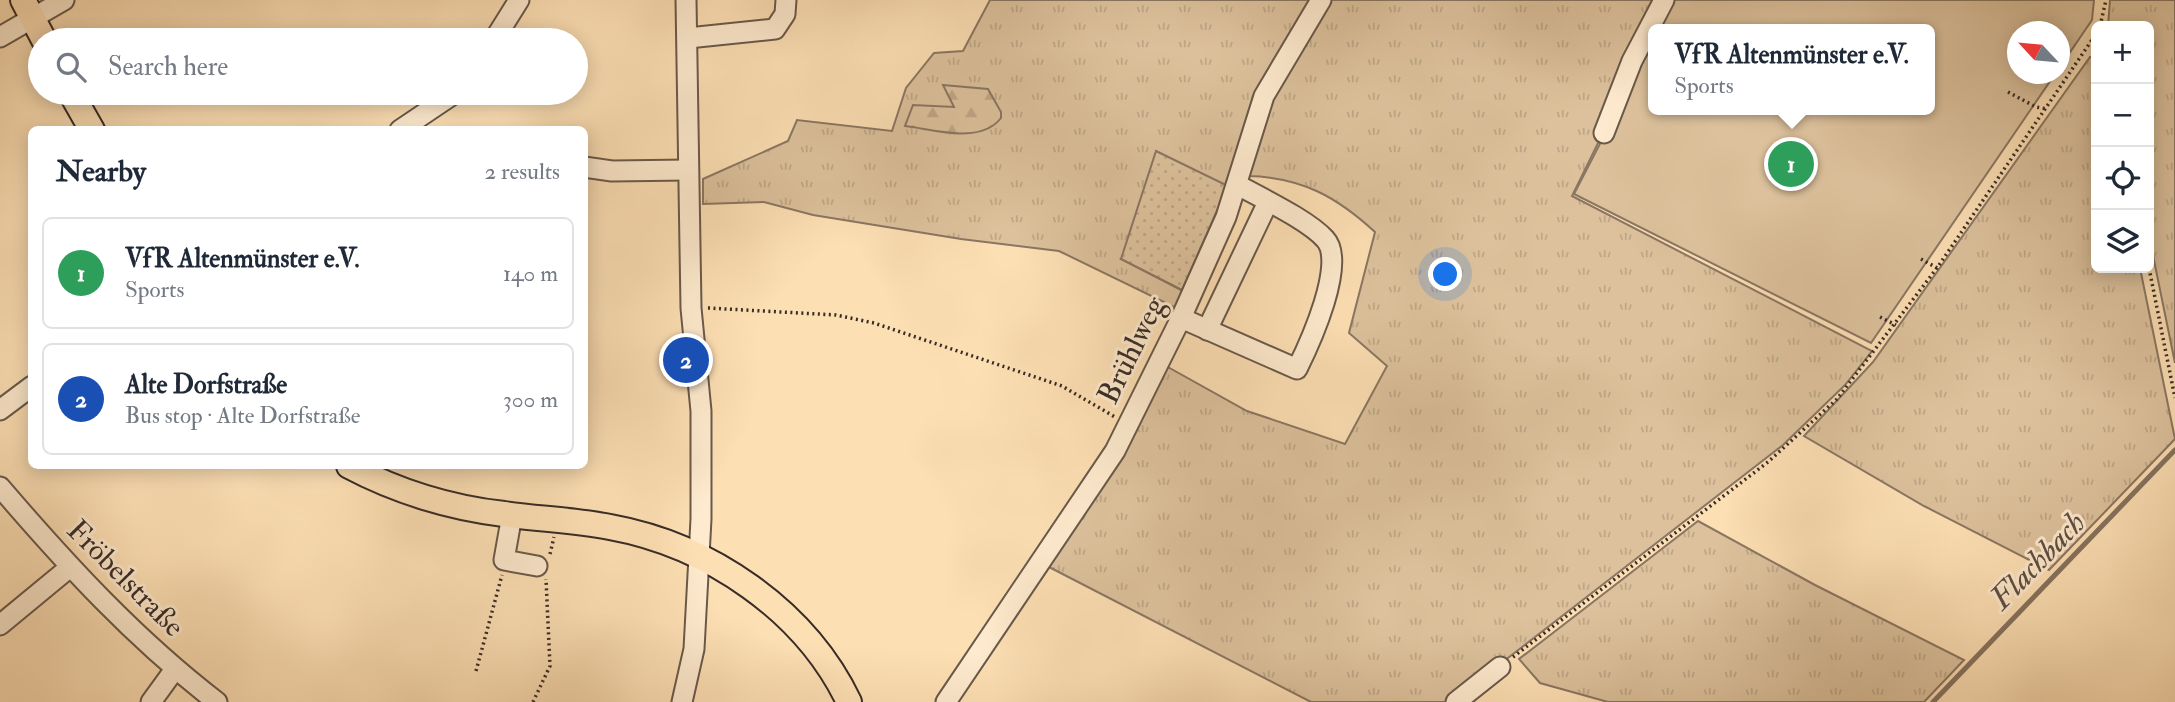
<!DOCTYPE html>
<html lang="en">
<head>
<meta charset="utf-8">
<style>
  body { margin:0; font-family:"IM FELL Double Pica",serif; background:#f6f6f7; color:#1f2937 }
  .controls { position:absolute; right:21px; top:21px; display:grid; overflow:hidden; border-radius:10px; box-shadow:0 4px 18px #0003 }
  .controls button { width:63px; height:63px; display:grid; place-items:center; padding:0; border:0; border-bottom:2px solid #e0e1e3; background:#fff; color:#1f2937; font:35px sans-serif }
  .compass { position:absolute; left:2007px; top:21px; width:63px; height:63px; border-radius:50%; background:#fff; box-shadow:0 4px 18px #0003; rotate:296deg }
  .you { position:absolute; left:1446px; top:275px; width:24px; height:24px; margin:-18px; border:5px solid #fff; border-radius:50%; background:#1a73e8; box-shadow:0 0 0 10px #1a73e833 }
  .badge { display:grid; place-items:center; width:46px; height:46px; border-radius:50%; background:#b45309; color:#fff; font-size:23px; font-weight:700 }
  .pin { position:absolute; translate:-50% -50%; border:4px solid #fff; box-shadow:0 2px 7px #0006 }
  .popup { position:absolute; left:1648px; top:24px; width:287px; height:91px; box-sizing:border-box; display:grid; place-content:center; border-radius:10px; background:#fff; filter:drop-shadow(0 2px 5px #0005); font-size:23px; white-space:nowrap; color:#747a83 }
  .popup b { font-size:26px; color:#1f2937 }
  .popup::after { content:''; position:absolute; left:50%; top:100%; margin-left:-14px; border:14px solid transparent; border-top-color:#fff }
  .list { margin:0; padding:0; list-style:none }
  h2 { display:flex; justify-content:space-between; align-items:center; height:91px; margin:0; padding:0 28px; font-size:30px }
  h2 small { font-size:23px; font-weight:400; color:#747a83 }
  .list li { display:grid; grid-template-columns:46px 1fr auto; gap:21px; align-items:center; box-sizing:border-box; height:112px; margin:0 14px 14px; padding:0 14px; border:2px solid #e0e1e3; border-radius:10px }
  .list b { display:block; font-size:26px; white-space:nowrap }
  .list p { margin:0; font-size:23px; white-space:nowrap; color:#747a83 }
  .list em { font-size:23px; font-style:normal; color:#747a83 }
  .icon { flex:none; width:38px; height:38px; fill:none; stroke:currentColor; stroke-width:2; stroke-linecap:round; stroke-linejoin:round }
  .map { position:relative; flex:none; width:2175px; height:702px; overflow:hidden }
  .search { position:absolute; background:#fff; box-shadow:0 4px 18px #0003; left:28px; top:28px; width:560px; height:77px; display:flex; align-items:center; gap:18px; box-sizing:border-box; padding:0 24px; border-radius:38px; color:#747a83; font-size:26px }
  .panel { position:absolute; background:#fff; box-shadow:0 4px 18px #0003; left:28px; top:126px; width:560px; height:343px; border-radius:10px }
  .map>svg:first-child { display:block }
  .grass { fill:url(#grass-tufts); stroke:#8a7662; stroke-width:2 }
  .forest { fill:url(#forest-firs); stroke:#8a7662; stroke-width:2 }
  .park { fill:#dcc19c; stroke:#8a7662; stroke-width:2; fill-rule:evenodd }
  .garden { fill:url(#garden-dots); stroke:#8a7662; stroke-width:2 }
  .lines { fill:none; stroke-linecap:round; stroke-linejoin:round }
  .stream { stroke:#86735f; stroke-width:5 }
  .minor-casing { stroke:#69594a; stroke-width:23 }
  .major-casing { stroke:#382c27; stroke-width:28 }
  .path { stroke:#382c27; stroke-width:3.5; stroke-dasharray:2 3.5; stroke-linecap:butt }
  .minor { stroke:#feeace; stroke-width:19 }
  .major { stroke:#fddfb4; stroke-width:24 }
  .labels { text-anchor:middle; stroke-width:6; stroke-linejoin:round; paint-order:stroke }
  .street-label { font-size:30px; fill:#382c27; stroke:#feeace }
  .water-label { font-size:32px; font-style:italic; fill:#5f4f43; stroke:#feeace }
</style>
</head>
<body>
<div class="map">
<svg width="2175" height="702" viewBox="0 0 2175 702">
  <defs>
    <pattern id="grass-tufts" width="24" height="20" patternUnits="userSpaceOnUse" patternTransform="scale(1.75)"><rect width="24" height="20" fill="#dcc19c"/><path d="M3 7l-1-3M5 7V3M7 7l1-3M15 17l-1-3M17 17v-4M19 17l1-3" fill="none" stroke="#bea686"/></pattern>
    <pattern id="forest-firs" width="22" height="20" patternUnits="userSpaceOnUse" patternTransform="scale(1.75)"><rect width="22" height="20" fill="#dcc19c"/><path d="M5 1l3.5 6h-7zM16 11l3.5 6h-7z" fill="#bea686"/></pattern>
    <pattern id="garden-dots" width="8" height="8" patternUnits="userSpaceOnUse" patternTransform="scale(1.75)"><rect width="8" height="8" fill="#dcc19c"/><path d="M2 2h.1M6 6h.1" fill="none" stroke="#bea686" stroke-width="1.8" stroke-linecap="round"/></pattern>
  </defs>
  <rect width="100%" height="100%" fill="#fddfb4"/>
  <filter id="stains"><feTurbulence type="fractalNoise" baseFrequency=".00286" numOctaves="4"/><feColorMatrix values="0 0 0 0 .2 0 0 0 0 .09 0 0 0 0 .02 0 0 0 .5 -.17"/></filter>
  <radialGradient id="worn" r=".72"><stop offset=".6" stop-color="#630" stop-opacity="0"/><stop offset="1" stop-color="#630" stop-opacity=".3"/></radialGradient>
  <!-- grass -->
  <g class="grass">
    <polygon points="990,0 1314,0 1231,188 1121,259 1187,293 1178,309 1059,251 961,239 813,215 764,202 703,204 703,179 788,141 797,120 892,131 906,88 934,53 963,51"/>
    <path d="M 1329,0 L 1657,0 L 1601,137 L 1572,196 L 1872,351 L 1845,385 L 1783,445 L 1451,702 L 1311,702 L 1047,566 L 1166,366 L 1247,411 L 1345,444 L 1387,366 L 1349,333 L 1375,232 C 1337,197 1301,177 1248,176 L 1263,117 Z"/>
    <polygon points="2110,0 2175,0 2175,363 2149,236 2149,26 2108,26"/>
    <polygon points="2090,57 2096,57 2096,268 2140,268 2175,439 2049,570 1924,506 1804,436 1873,362"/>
    <polygon points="1698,521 1815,585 1964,660 1924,702 1608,702 1540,683 1519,659"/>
  </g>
  <!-- forest -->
  <path class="forest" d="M 943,85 L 988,89 L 1001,112 L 1001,118 C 980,145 933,129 905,126 L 913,105 L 954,107 Z"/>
  <!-- park -->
  <path class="park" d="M 1665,0 L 2094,0 L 2092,20 L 2060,67 L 2060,32 L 2018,32 L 2018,74 L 2055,74 L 1871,343 L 1574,194 L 1605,134 ZM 1653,29 L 1929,29 L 1929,110 L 1653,110 Z"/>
  <!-- garden -->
  <polygon class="garden" points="1156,151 1228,186 1182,290 1121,259"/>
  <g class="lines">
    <!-- stream -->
    <polyline class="stream" points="1933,702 2175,450"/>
    <defs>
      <g id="minor">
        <polyline points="0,37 64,0"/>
        <polyline points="688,38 775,29 785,14 786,0"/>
        <polyline points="494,40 519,0"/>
        <polyline points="400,130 455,93"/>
        <polyline points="1604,133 1632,61 1664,0"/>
        <polyline points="584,167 612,171 688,170"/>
        <path d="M 1181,318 L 1297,369 C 1310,343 1347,262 1325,239 C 1308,220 1261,198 1238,185"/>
        <polyline points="1207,330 1268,202"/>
        <polyline points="0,410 32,386"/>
        <path d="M 0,487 C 67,565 135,639 217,702"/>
        <polyline points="512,515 504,560 537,566"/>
        <polyline points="0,625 69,568"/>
        <polyline points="151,702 175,669"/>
        <polyline points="682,702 694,649 701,519 701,411 691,308 686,0"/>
        <polyline points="946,702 1115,451 1181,318 1226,217 1264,96 1321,0"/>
        <polyline points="1456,702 1500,667"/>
      </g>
      <g id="major">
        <polyline points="23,0 44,40"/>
        <polyline points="71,93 92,130"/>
        <path d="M 349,466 C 396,491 451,508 504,514 C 539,519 575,520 610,527 C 709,545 805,610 849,702"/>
      </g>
    </defs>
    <!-- minor casing -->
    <use href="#minor" class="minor-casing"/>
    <!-- major casing -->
    <use href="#major" class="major-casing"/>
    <!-- path -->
    <g class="path">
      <polyline points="2100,26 2106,0"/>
      <polyline points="2008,92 2036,107 2048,109"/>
      <polyline points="1921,259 1937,268"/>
      <polyline points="2149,268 2175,398"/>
      <polyline points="708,308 836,315 874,323 1062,386 1115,417"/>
      <polyline points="1880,317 1896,325"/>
      <polyline points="550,554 554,537"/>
      <polyline points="1513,657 1768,462 1837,399 1937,268 2096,34"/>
      <polyline points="476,671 502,575"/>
      <polyline points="533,702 550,666 546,579"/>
    </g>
    <!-- minor -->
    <use href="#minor" class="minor"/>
    <!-- major -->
    <use href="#major" class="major"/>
  </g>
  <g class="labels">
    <!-- street labels -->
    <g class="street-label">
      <text transform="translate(1131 350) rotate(-64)" y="10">Brühlweg</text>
      <text transform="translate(126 578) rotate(45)" y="10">Fröbelstraße</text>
    </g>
    <!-- water labels -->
    <g class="water-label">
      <text transform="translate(2037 560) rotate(-46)" y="11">Flachbach</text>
    </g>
  </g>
  <rect width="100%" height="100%" filter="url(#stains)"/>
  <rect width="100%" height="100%" fill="url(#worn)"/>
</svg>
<div class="controls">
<button>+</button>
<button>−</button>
<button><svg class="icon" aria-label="locate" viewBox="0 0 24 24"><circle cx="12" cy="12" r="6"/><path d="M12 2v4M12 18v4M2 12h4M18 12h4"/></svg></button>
<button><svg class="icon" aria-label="layers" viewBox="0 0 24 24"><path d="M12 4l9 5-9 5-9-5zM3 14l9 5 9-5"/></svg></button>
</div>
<svg class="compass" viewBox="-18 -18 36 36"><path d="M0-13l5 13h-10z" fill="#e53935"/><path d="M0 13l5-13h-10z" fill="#747a83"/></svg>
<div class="you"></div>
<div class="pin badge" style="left:1791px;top:164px;background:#2e9e5b">1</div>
<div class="popup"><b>VfR Altenmünster e.V.</b>Sports</div>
<div class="pin badge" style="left:686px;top:360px;background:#1a4fb4">2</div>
<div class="search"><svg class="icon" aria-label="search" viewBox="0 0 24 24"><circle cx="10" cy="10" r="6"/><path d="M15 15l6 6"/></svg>Search here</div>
<section class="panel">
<h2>Nearby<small>2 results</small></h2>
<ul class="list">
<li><span class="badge" style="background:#2e9e5b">1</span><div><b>VfR Altenmünster e.V.</b><p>Sports</p></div><em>140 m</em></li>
<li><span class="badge" style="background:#1a4fb4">2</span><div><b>Alte Dorfstraße</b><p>Bus stop · Alte Dorfstraße</p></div><em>300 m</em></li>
</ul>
</section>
</div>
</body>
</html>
